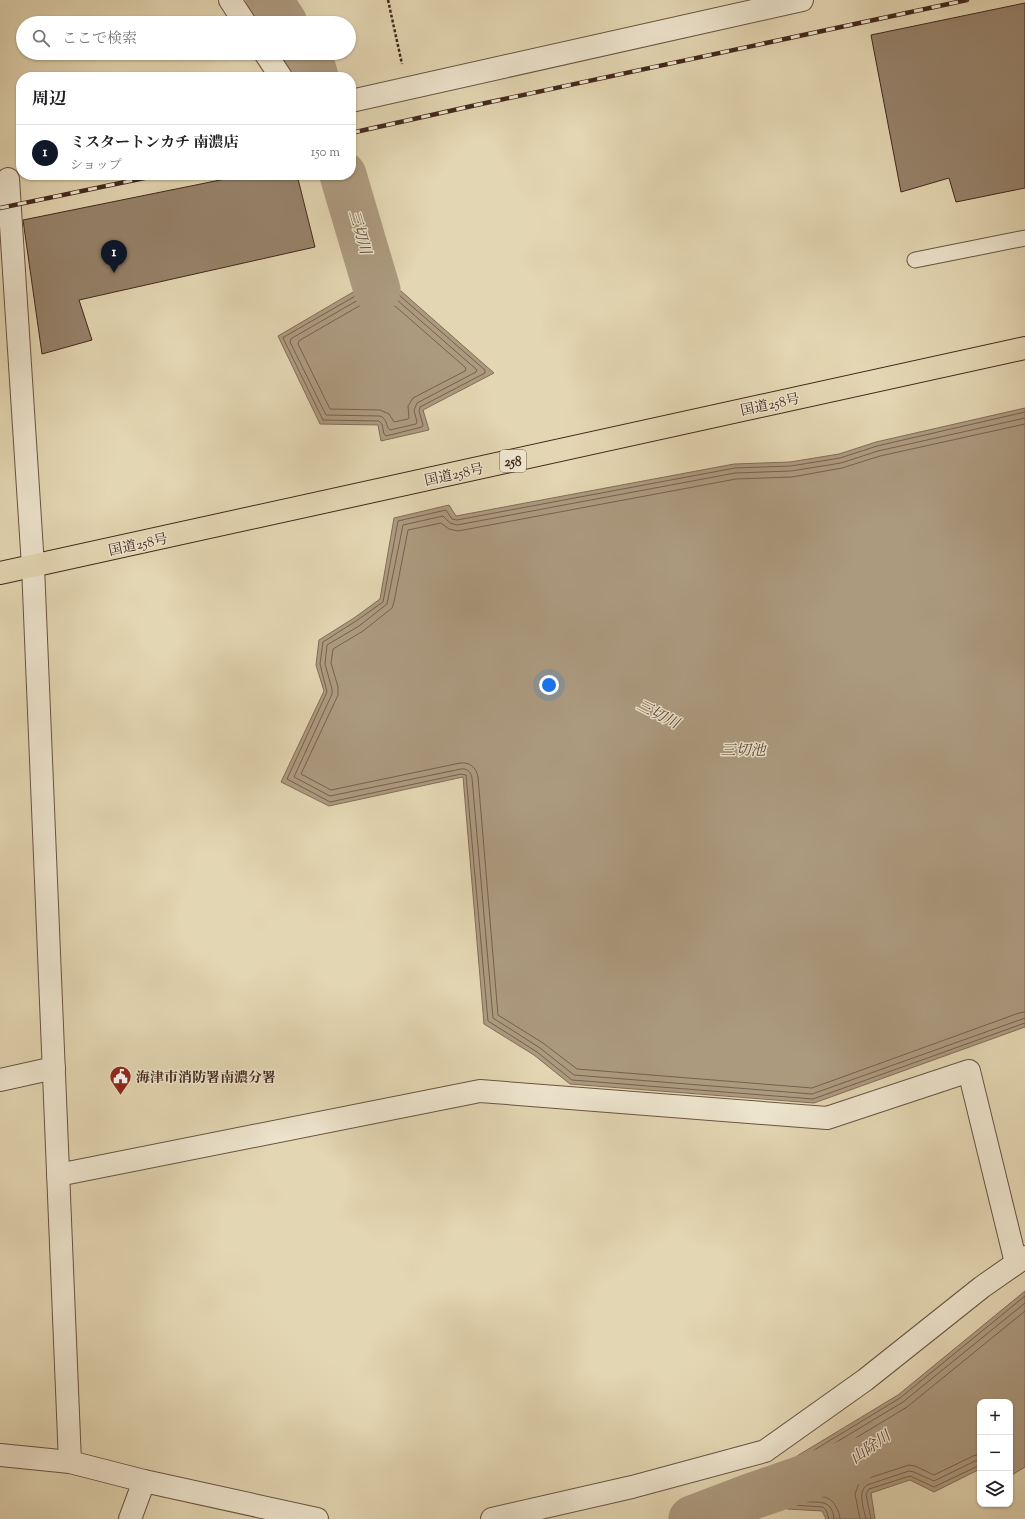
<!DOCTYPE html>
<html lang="ja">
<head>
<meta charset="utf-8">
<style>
  body { margin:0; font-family:"Sorts Mill Goudy","Noto Serif JP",serif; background:#f6f6f6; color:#202124 }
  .controls { position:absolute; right:12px; bottom:12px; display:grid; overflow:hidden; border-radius:8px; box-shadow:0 1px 3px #0004 }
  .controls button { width:36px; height:36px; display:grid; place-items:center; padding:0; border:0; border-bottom:1px solid #e0e0e0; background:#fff; color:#202124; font:20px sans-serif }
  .you { position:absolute; left:549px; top:685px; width:14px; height:14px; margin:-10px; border:3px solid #fff; border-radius:50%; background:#1a73e8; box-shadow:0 0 0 6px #1a73e833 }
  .badge { display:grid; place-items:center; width:26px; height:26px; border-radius:50%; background:#111827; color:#fff; font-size:13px; font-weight:700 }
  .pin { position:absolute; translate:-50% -33px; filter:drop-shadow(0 1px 2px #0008) }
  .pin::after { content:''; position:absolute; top:21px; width:14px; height:12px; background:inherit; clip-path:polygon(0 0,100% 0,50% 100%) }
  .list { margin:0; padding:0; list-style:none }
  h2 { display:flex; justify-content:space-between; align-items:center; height:52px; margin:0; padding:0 16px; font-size:17px }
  h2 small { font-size:13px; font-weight:400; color:#757577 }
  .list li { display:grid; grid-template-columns:26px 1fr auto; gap:12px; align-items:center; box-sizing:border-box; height:56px; padding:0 16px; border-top:1px solid #e0e0e0 }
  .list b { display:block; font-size:15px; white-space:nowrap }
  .list p { margin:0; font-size:13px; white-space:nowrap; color:#757577 }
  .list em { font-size:13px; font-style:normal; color:#757577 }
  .icon { flex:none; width:22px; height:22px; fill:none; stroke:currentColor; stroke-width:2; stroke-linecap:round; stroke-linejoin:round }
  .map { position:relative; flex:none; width:1025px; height:1519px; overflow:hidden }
  .search { position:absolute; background:#fff; box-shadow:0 1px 3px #0004; left:16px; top:16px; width:340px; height:44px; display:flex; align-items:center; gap:10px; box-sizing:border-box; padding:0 14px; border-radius:22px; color:#757577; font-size:15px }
  .panel { position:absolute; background:#fff; box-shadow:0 1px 3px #0004; left:16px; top:72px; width:340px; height:108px; border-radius:16px }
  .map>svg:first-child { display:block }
  .water { fill:#ac9a7f; stroke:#826c58 }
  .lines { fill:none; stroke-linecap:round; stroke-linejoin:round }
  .shore { stroke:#77604e; stroke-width:1 }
  .river { stroke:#ac9a7f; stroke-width:47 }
  .building { fill:#96826a; stroke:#42271d }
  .service-casing { stroke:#6a5342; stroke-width:17 }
  .minor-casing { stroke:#6a5342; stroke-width:24 }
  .trunk-casing { stroke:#42271d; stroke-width:24 }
  .path { stroke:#42271d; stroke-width:2.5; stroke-dasharray:3 2; stroke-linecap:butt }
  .service { stroke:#ede4cd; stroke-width:15 }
  .minor { stroke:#ede4cd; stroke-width:22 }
  .trunk { stroke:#e3d6b2; stroke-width:22 }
  .rail-casing { stroke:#42271d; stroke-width:4.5 }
  .rail { stroke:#ede4cd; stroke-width:3; stroke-dasharray:9; stroke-linecap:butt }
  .labels { text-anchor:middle; stroke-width:3; stroke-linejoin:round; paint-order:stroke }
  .shield { fill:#ede4cd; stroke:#756052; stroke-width:1 }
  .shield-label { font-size:13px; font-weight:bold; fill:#42271d }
  .street-label { font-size:14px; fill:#42271d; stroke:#ede4cd }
  .poi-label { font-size:14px; font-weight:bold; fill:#42271d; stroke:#ede4cd; text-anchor:start }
  .water-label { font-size:15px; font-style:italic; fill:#5c4436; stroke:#ede4cd }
</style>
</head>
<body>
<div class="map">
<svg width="1025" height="1519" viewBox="0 0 1025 1519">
  <rect width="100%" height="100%" fill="#e3d6b2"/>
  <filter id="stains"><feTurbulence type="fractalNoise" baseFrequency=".005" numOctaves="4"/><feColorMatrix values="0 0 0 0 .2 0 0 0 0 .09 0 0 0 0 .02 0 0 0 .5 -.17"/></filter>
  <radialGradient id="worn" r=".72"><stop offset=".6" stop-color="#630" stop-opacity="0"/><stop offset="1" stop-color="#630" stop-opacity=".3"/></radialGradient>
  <!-- water -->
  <g class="water">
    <polygon points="360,288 401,291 494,373 423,410 429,430 381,441 378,425 320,424 278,336"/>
    <polygon points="1025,408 1025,1027 814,1103 570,1084 534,1055 484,1024 463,777 329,806 281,782 324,691 316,665 319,640 354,618 380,599 394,518 449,505 456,516 734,464 790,462 839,454 876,442"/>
    <polygon points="1025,1291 1025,1467 1010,1476 1010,1402 980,1402 980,1469 934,1492 910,1480 871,1493 875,1519 826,1519 822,1511 787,1509 797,1456 898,1395"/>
  </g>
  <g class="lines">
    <!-- shore -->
    <g class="shore">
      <polygon points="361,293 399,295 485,370 485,373 420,407 419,411 423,425 422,427 386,436 384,434 382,424 379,421 323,420 283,338"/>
      <path d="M 362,298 L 397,300 L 477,370 L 476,372 L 417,403 L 414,410 L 417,422 L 416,424 L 390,430 C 385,426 388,419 380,416 L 326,415 L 290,342 L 291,339 Z"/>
      <polygon points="363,304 395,306 466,368 465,371 413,398 408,406 409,418 408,419 394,422 389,414 380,410 330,409 298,344 299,341"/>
      <polyline points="1025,412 877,446 840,458 791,466 735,468 457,520 452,519 446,510 398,521 383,602 356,621 323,642 320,664 327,692 287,779 330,802 461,774 466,775 488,1021 537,1052 572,1080 813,1099 1025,1023"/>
      <path d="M 1025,418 L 878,451 L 841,463 L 791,471 L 735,473 L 457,525 L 450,523 L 443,516 L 403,525 L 387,604 L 359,626 L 327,645 L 325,664 L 332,689 L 332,694 L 294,777 L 330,796 L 461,769 C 467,768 471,772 472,778 L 493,1018 L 540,1048 L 574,1075 L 812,1094 L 1025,1018"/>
      <path d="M 1025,424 L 880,456 L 842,468 L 792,477 L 736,479 L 458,531 L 449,529 L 441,523 L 408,530 L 394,602 L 392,608 L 363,631 L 333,649 L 331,663 L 338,687 L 338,695 L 301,774 L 331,790 L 460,763 C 470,762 476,767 478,777 L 498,1015 L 543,1043 L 577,1069 L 812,1088 L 1019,1013 L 1025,1012"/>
      <polyline points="829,1519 826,1510 823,1507 792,1505 801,1458 900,1398 1025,1296"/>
      <path d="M 834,1519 C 832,1494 812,1506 798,1500 L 805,1461 L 903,1402 L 1025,1303"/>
      <path d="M 840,1519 C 840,1514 838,1511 836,1507 C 829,1492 817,1499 805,1494 L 811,1465 L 907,1407 L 1025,1311"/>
      <polyline points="860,1519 855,1494 859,1483 866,1479 909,1465 915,1466 934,1475 973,1456 980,1454"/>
      <path d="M 866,1519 C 864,1509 857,1492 867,1485 L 909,1471 L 914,1472 L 934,1481 L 975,1461 L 980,1460"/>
      <polyline points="871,1519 866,1494 869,1489 910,1476 934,1487 980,1465"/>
    </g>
    <!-- river -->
    <g class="river">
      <polyline points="269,0 284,23"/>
      <polyline points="304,53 311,63 315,77"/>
      <polyline points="343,175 377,290"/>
      <polyline points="692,1519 750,1497 854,1461"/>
    </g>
  </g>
  <!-- building -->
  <g class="building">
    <polygon points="1025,3 1025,188 956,202 949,178 901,192 871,35"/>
    <polygon points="245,175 297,175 315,247 79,300 92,340 42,354 23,220"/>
  </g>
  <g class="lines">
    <defs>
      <polyline id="service" points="915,260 1025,238"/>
      <g id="minor">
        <polyline points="230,0 245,23"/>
        <polyline points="265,53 281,77"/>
        <polyline points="351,101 802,0"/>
        <polyline points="8,179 33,566 70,1462"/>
        <polyline points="0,1080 54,1068"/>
        <polyline points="58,1175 480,1091 827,1118 969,1071 1016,1263"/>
        <polyline points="0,1455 70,1462 144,1481 317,1519"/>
        <polyline points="130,1519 144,1481"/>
        <polyline points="492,1519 632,1487 765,1451 865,1380 982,1287 1025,1257"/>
      </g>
      <polyline id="trunk" points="0,573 1025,348"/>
    </defs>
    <!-- service casing -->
    <use href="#service" class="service-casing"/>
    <!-- minor casing -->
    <use href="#minor" class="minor-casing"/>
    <!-- trunk casing -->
    <use href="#trunk" class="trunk-casing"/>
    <!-- path -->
    <polyline class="path" points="388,0 402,64"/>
    <!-- service -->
    <use href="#service" class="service"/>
    <!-- minor -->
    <use href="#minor" class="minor"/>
    <!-- trunk -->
    <use href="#trunk" class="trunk"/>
    <defs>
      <g id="rail">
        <polyline points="351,133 481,104 967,0"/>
        <polyline points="0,208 159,175"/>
      </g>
    </defs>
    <!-- rail casing -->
    <use href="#rail" class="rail-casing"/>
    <!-- rail -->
    <use href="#rail" class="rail"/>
  </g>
  <!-- icons -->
  <defs>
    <symbol id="civic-pin" viewBox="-11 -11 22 30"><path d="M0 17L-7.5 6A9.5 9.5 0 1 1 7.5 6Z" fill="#8f2418" stroke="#ede4cd"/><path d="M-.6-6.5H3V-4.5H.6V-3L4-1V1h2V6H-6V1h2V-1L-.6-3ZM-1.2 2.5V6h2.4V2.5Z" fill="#fff"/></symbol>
  </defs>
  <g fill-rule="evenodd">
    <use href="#civic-pin" x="108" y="1064" width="25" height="34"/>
  </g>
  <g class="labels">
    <!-- shield labels -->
    <rect class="shield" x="500" y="450" width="26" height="22" rx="3"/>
    <g class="shield-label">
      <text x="513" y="466">258</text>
    </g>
    <!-- street labels -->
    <g class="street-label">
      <text transform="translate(770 404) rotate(-12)" y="5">国道258号</text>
      <text transform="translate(454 474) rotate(-12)" y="5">国道258号</text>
      <text transform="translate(138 544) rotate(-12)" y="5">国道258号</text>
    </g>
    <!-- poi labels -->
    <g class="poi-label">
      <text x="136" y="1082">海津市消防署南濃分署</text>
    </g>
    <!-- water labels -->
    <g class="water-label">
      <text transform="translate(360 232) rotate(74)" y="5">三切川</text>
      <text transform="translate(658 714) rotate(27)" y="5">三切川</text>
      <text x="743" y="755">三切池</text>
      <text transform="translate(870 1447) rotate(-35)" y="5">山除川</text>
    </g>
  </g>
  <rect width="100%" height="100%" filter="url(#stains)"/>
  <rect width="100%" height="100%" fill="url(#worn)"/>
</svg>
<div class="controls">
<button>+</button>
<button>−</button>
<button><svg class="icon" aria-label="layers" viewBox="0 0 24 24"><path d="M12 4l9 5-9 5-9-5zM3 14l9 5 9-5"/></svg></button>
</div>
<div class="you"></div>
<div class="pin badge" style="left:114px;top:273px">1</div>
<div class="search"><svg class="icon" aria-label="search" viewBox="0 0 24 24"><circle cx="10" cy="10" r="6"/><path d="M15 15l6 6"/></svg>ここで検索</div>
<section class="panel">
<h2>周辺<small></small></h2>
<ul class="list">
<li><span class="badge">1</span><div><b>ミスタートンカチ 南濃店</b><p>ショップ</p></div><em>150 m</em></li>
</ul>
</section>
</div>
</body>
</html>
